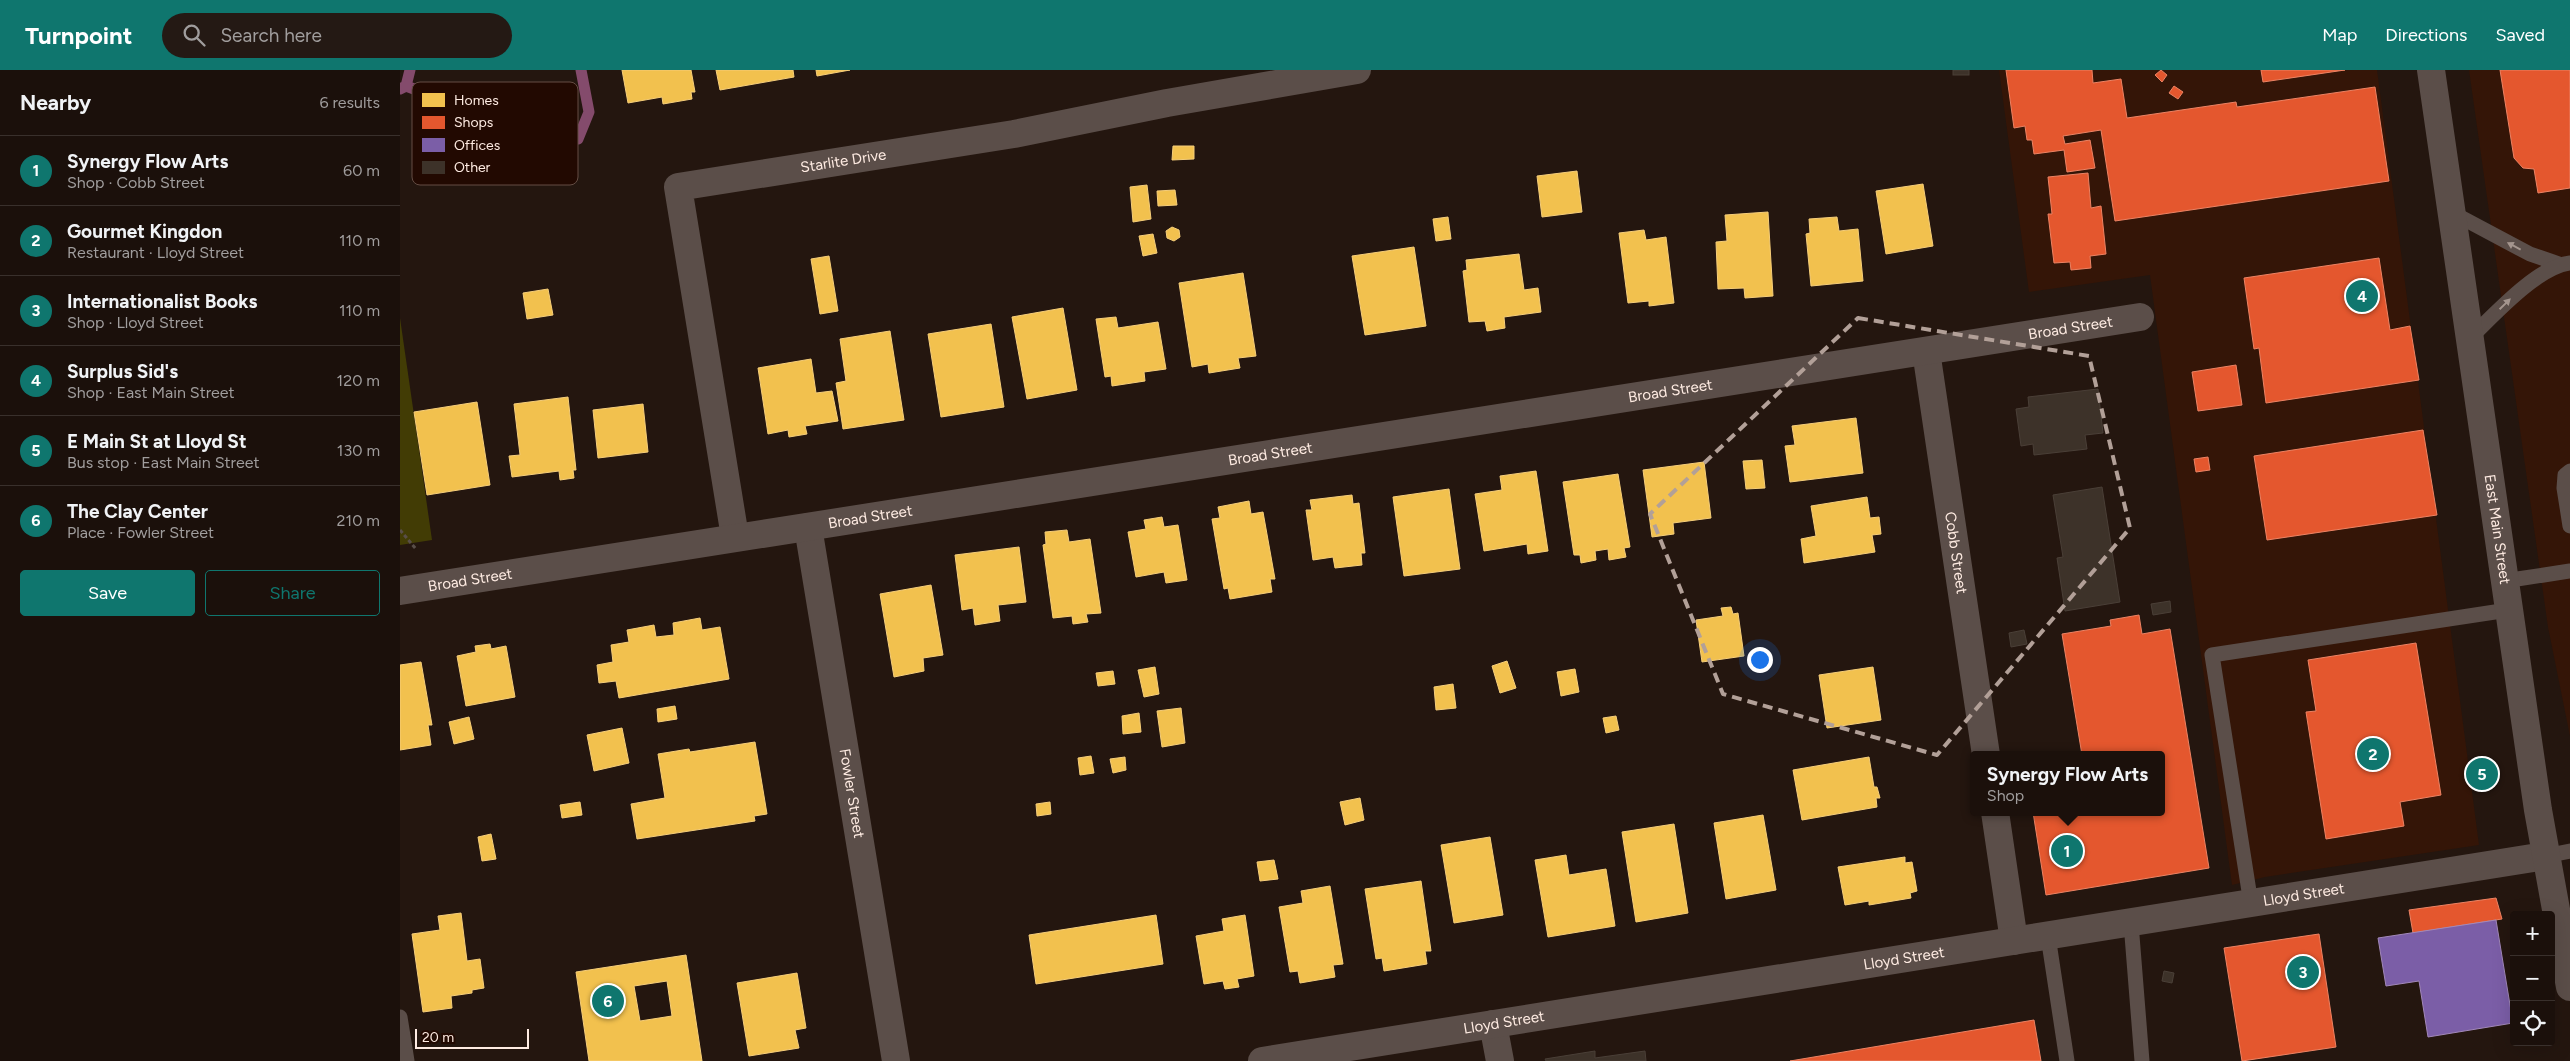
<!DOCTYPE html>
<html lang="en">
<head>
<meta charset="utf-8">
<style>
  body { margin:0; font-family:Figtree,sans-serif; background:#241914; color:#f1f3f6 }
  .controls { position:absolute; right:15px; bottom:15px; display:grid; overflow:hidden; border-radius:5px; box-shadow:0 5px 20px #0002 }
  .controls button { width:45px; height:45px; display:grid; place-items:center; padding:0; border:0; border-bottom:1px solid #39302c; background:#1b100b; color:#f1f3f6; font:25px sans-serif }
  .scale { position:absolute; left:15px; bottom:12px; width:114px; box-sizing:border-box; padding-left:5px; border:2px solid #feebe2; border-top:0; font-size:14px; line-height:18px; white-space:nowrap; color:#feebe2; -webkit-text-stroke:4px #220901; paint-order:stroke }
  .you { position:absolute; left:1359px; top:589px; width:18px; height:18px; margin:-12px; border:4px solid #fff; border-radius:50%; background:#1a73e8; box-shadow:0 0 0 8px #1a73e833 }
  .badge { display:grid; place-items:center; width:32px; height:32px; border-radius:50%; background:#0f766e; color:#fff; font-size:16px; font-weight:700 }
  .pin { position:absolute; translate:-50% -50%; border:2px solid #fff; box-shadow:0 1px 5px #0006 }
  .popup { position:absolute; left:1570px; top:681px; width:195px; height:65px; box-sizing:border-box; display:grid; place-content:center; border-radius:5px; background:#1b100b; filter:drop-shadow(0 1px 4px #0005); font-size:16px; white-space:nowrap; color:#a09d9d }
  .popup b { font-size:19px; color:#f1f3f6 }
  .popup::after { content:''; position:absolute; left:50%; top:100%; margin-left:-10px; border:10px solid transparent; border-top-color:#1b100b }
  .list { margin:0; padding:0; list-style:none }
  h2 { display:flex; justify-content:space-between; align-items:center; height:65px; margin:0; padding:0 20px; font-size:21px }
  h2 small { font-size:16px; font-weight:400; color:#a09d9d }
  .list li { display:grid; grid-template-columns:32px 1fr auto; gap:15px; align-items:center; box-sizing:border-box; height:70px; padding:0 20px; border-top:1px solid #39302c }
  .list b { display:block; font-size:19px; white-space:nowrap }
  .list p { margin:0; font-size:16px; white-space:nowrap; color:#a09d9d }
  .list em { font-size:16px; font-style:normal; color:#a09d9d }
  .actions { display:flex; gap:10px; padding:15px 20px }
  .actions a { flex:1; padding:11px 0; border:1px solid #0f766e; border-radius:5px; text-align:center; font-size:18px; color:#0f766e }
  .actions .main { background:#0f766e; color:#fff }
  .icon { flex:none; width:28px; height:28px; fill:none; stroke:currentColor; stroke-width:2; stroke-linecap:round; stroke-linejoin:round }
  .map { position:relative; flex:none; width:2170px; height:991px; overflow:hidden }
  header { display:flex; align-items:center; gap:30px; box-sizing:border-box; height:70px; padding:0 25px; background:#0f766e; color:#fff }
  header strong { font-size:24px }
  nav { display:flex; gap:28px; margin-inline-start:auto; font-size:18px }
  .search { width:350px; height:45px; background:#241914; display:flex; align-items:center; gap:12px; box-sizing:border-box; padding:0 18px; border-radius:28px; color:#a09d9d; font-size:19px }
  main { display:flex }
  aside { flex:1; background:#1b100b }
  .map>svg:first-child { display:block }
  .built { fill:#341507 }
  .green { fill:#423c05 }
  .homes { fill:#f2c14e; stroke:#f6ce7a; fill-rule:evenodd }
  .shops { fill:#e4572e; stroke:#ec8364 }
  .offices { fill:#7b5ea7; stroke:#a288b9 }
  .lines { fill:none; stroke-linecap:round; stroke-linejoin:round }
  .stream { stroke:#844b6c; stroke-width:11 }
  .building { fill:#3d3229; stroke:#4a3f37 }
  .path { stroke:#594e49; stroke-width:3; stroke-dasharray:4 2.5; stroke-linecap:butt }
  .lane { stroke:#5b4e49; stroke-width:15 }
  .street { stroke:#5b4e49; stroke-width:28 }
  .secondary { stroke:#5b4e49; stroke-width:28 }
  .oneway { fill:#a4958e }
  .marked { fill:none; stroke:#b2a098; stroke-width:4; stroke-dasharray:10 6; stroke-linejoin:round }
  .labels { text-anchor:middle; stroke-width:5; stroke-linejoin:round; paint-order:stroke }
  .street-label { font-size:15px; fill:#feebe2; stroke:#220901 }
  .key { fill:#220901; stroke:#644d44; stroke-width:1 }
  .key-label { font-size:14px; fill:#feebe2 }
</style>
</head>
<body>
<header>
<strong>Turnpoint</strong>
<div class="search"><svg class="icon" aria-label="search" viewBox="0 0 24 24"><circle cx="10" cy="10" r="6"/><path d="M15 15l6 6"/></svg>Search here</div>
<nav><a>Map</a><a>Directions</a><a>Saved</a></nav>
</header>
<main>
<aside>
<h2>Nearby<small>6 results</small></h2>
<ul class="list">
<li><span class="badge">1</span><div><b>Synergy Flow Arts</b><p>Shop · Cobb Street</p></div><em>60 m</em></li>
<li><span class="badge">2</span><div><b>Gourmet Kingdon</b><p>Restaurant · Lloyd Street</p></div><em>110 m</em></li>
<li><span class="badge">3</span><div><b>Internationalist Books</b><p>Shop · Lloyd Street</p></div><em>110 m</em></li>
<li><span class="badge">4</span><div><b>Surplus Sid's</b><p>Shop · East Main Street</p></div><em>120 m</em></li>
<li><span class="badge">5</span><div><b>E Main St at Lloyd St</b><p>Bus stop · East Main Street</p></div><em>130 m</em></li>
<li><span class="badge">6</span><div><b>The Clay Center</b><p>Place · Fowler Street</p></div><em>210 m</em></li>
</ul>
<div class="actions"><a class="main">Save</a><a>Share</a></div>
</aside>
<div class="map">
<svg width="2170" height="991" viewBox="0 0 2170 991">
  <rect width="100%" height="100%" fill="#24160f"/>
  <!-- built -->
  <g class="built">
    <polygon points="1599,0 1977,0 2079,775 1865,807 1832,815 1750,205 1629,222"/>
    <polygon points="2069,0 2170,0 2170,666 2148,557"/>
  </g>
  <!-- green -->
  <polygon class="green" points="0,248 32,470 0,475"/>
  <!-- homes -->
  <g class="homes">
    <polygon points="222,0 291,0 295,22 291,22 292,29 263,34 262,27 228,33"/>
    <polygon points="316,0 393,0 394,7 320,20"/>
    <polygon points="416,0 450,0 417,6"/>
    <polygon points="773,76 794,76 794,89 772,90"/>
    <polygon points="1177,101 1182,142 1142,147 1137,106"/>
    <polygon points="1523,114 1533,176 1486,184 1476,121"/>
    <polygon points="747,115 751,149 733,152 730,117"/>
    <polygon points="775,120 777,135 758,136 757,121"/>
    <polygon points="1368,142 1373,226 1345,228 1344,218 1318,219 1316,172 1327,171 1325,145"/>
    <polygon points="1048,147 1051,169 1036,171 1033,149"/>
    <polygon points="1437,147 1439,161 1458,159 1463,211 1411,216 1406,164 1410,163 1409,149"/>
    <polygon points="772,157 779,160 780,167 774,171 767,168 766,161"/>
    <polygon points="1244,160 1246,170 1266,167 1274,233 1249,236 1249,231 1228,233 1219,163"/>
    <polygon points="753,164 757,183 743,186 739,166"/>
    <polygon points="1014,177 1026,256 965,265 952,186"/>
    <polygon points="1119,184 1124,220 1138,218 1141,242 1104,247 1105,258 1087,261 1085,251 1069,252 1063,201 1067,200 1066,190"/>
    <polygon points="429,186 438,241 420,244 411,189"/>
    <polygon points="843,203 856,286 838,288 840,298 809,303 808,294 792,297 779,213"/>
    <polygon points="148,219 153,245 127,249 123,223"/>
    <polygon points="663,238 677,320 627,329 612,247"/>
    <polygon points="716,247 718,258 758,252 766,299 744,302 745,311 712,316 711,306 705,307 696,249"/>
    <polygon points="591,254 604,337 541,347 528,264"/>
    <polygon points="490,261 504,350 443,359 436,313 446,311 440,269"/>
    <polygon points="411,289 416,323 432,321 438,351 405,356 407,364 389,367 388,360 368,364 358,298"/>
    <polygon points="168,327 176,400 173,400 174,408 160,410 159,401 112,407 109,386 120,385 114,334"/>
    <polygon points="77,332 90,415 27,425 14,342"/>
    <polygon points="243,334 248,382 198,388 193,340"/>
    <polygon points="1456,348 1463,403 1390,412 1385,376 1395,375 1392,356"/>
    <polygon points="1362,390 1365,418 1346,419 1343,391"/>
    <polygon points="1304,392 1311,448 1273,453 1274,464 1252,467 1243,400"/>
    <polygon points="1136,401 1148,481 1128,484 1127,474 1084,481 1075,424 1102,420 1100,406"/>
    <polygon points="1218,404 1230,477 1224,478 1226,487 1209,490 1208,479 1195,481 1196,490 1181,493 1180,485 1174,485 1163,412"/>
    <polygon points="1049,419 1060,499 1004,506 993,427"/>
    <polygon points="952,425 953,434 959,433 965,483 961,483 962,495 935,498 933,487 913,490 906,440 912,440 910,430"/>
    <polygon points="1467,427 1470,448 1479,447 1481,464 1472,465 1475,482 1404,493 1401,469 1416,466 1411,436"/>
    <polygon points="849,431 851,444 863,442 875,509 870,509 872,522 830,529 828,518 824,519 812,449 820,448 818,437"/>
    <polygon points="762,447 764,457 778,455 787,510 766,513 764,502 736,507 728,462 746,459 744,450"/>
    <polygon points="667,460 669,472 690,469 701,543 686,544 688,552 673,554 672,546 653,548 643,475 646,474 645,462"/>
    <polygon points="619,477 626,532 598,535 600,551 575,555 573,538 562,540 555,485"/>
    <polygon points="531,515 543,585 523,588 524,601 494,607 480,524"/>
    <polygon points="1331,537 1333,544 1338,543 1344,586 1302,592 1296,550 1323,546 1321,538"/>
    <polygon points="300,548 302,560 320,557 329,609 219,628 216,611 199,613 197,595 213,592 211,575 229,572 227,560 254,555 256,567 274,565 273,553"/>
    <polygon points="90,574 91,579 106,576 115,627 66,636 57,586 76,582 75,576"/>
    <polygon points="1107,591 1116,618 1100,623 1092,596"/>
    <polygon points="21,592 32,655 28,655 31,675 0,680 0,595"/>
    <polygon points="755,597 759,624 744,627 738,600"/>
    <polygon points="1473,597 1481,650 1427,658 1419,605"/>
    <polygon points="1175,599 1179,622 1161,626 1157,602"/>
    <polygon points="713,601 715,614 698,616 696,603"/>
    <polygon points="1053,614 1056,638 1036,640 1034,617"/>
    <polygon points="275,636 277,649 258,652 257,639"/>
    <polygon points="781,638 785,673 762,677 757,641"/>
    <polygon points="739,643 741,662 723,664 722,646"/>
    <polygon points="1216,646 1219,660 1206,663 1203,648"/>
    <polygon points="69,647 74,669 54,674 49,652"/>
    <polygon points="222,658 229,693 194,701 187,665"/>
    <polygon points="355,672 367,744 354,746 355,751 237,769 231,734 265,728 258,684 289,679 290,682"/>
    <polygon points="691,686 694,703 680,705 678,688"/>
    <polygon points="725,687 726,700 713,703 710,689"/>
    <polygon points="1469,687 1474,717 1477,717 1480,728 1476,728 1477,737 1402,750 1393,700"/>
    <polygon points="960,728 964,750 945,755 940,732"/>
    <polygon points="180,732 182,745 162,748 160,735"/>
    <polygon points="650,732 651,744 637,746 636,734"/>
    <polygon points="1363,745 1376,820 1326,829 1314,753"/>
    <polygon points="1274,754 1288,843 1236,852 1222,762"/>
    <polygon points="91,764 96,789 82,791 78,767"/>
    <polygon points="1090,767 1103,845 1054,853 1041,775"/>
    <polygon points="1166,785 1169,805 1206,799 1215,856 1148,867 1135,790"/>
    <polygon points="1505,787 1505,793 1512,792 1517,821 1510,823 1511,828 1469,835 1469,831 1445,835 1438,797"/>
    <polygon points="874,790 878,809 860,811 857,792"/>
    <polygon points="1021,811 1031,881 1025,881 1027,894 984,901 982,888 976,889 965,819"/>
    <polygon points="930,816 943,894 933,895 935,907 900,913 898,901 890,902 879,837 903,833 901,821"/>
    <polygon points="61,843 67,891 80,889 84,918 72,920 72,923 51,926 52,938 23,942 12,864 40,860 38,846"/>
    <polygon points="756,845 763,894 636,914 629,865"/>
    <polygon points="845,845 854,906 837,909 839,917 825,919 823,911 804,914 796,866 824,861 822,849"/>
    <path d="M 286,885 L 302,991 L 189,991 L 176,902 ZM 267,911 L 272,946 L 240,951 L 234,916 Z"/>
    <polygon points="397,903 406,958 395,960 399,978 349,986 337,913"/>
  </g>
  <!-- shops -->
  <g class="shops">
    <polygon points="1606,0 1692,0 1693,13 1721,9 1727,48 1836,32 1837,37 1975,17 1989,111 1715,151 1701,60 1663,66 1665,74 1690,70 1695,98 1667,102 1664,80 1634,84 1632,70 1627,70 1625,56 1614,58"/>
    <polygon points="1761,0 1767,5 1762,12 1755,5"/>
    <polygon points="1861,0 1945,0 1863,12"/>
    <polygon points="2100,0 2170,0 2170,118 2138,123 2134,99 2123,98 2114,88"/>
    <polygon points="1774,16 1783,22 1778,29 1769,23"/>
    <polygon points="1688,103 1691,138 1701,136 1706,184 1690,186 1691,198 1671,200 1670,192 1654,193 1648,144 1652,144 1648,107"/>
    <polygon points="1979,188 1990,260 2010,256 2019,310 1866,333 1859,278 1854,279 1844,208"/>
    <polygon points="1836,295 1842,335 1798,341 1792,302"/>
    <polygon points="2023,360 2037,445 1867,470 1854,386"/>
    <polygon points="1808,387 1810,400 1796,402 1794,389"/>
    <polygon points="1739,545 1742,564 1770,559 1809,798 1646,825 1633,742 1761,742 1761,685 1682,685 1662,564 1711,556 1710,550"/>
    <polygon points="2016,573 2041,725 2000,732 2004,756 1926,769 1906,642 1916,641 1908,590"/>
    <polygon points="2096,828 2102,849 2013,863 2009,840"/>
    <polygon points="1919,864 1936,977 1842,991 1824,878"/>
    <polygon points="1634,950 1641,991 1390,991"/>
  </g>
  <!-- offices -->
  <polygon class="offices" points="2096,850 2113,953 2028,967 2019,911 1986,916 1978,868"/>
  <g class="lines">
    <!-- stream -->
    <g class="stream">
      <polyline points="6,16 120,59 178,69 189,42 181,0"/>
      <polyline points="0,19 6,16 10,0"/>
    </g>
  </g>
  <!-- building -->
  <g class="building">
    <rect x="1553" y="0" width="16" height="5"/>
    <polygon points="1698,319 1703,363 1685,365 1687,379 1634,385 1633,374 1621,376 1616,339 1629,337 1628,327"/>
    <polygon points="1702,417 1720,532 1665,541 1657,488 1663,487 1653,425"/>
    <polygon points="1770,531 1771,542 1753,545 1751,534"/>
    <polygon points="1624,560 1627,574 1611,577 1609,563"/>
    <polygon points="1764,901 1774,903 1772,913 1762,911"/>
    <polygon points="1195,981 1195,988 1245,981 1246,991 1146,991 1145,989"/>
  </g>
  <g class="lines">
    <!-- path -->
    <polyline class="path" points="0,460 16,479"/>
    <!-- lane -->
    <g class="lane">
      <polyline points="2051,142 2130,184 2159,194"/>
      <path d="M 2070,268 C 2094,245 2137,197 2170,193"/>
      <polyline points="2170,401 2165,405 2164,418 2170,456"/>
      <polyline points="2104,511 2170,501"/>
      <polyline points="2145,786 2170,781"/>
      <polyline points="1851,834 1812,585 2108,540"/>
      <polyline points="1731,853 1742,991"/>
      <polyline points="1648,866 1667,991"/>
      <polyline points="0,947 7,991"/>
    </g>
    <!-- street -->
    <g class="street">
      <path id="s1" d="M 1526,281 L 1586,685"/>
      <path id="s2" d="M 408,457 L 496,991"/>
      <path id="s3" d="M 335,467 L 278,117 L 614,64 L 767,33 L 957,0"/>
      <path id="s4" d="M 0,521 L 1740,247"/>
      <polyline points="1595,742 1614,871"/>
      <polyline points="1093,954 1100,991"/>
      <path id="s5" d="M 862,991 L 2145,786"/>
    </g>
    <!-- secondary -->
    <path class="secondary" id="s6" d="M 2031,0 L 2138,740 L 2170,917"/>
  </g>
  <!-- one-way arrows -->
  <defs><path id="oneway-solid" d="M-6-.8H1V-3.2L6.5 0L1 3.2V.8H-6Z" transform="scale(1.25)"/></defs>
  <g class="oneway">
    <use href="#oneway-solid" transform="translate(2114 176) rotate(-152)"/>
    <use href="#oneway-solid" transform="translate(2105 234) rotate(-44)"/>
  </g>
  <!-- marked area -->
  <path class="marked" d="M 1458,248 L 1689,286 L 1730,458 L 1537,685 L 1323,624 L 1250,444 Z"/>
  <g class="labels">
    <!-- street labels -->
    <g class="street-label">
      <text dy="5" stroke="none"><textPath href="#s3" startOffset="522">Starlite Drive</textPath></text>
      <text dy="5" stroke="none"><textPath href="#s4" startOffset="1691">Broad Street</textPath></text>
      <text dy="5" stroke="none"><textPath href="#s4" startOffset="1286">Broad Street</textPath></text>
      <text dy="5" stroke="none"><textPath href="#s4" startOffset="881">Broad Street</textPath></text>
      <text dy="5" stroke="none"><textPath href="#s4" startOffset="476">Broad Street</textPath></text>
      <text dy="5" stroke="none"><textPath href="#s6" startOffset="464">East Main Street</textPath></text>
      <text dy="5" stroke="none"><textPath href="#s1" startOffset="204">Cobb Street</textPath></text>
      <text dy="5" stroke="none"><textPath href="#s4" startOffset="71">Broad Street</textPath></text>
      <text dy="5" stroke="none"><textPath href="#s2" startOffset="270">Fowler Street</textPath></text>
      <text dy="5" stroke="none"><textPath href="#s5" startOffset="1055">Lloyd Street</textPath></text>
      <text dy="5" stroke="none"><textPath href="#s5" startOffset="650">Lloyd Street</textPath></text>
      <text dy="5" stroke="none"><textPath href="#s5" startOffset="245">Lloyd Street</textPath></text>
    </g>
  </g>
  <!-- legend -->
  <rect x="12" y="12" width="166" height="103" rx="8" class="key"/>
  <rect x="22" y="23" width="23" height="14" fill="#f2c14e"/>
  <rect x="22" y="46" width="23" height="13" fill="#e4572e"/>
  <rect x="22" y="68" width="23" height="14" fill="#7b5ea7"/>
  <rect x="22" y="91" width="23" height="13" fill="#3d3229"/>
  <g class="key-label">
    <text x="54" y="35">Homes</text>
    <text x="54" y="57">Shops</text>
    <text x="54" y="80">Offices</text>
    <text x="54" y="102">Other</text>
  </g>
</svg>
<div class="controls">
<button>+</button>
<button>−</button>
<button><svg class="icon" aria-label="locate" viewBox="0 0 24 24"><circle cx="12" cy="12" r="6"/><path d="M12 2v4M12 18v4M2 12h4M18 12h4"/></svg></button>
</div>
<div class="scale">20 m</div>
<div class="you"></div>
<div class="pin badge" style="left:1667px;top:781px">1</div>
<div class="popup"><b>Synergy Flow Arts</b>Shop</div>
<div class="pin badge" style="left:1973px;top:684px">2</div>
<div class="pin badge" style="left:1903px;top:902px">3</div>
<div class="pin badge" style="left:1962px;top:226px">4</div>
<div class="pin badge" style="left:2082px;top:704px">5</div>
<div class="pin badge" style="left:208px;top:931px">6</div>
</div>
</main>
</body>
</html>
